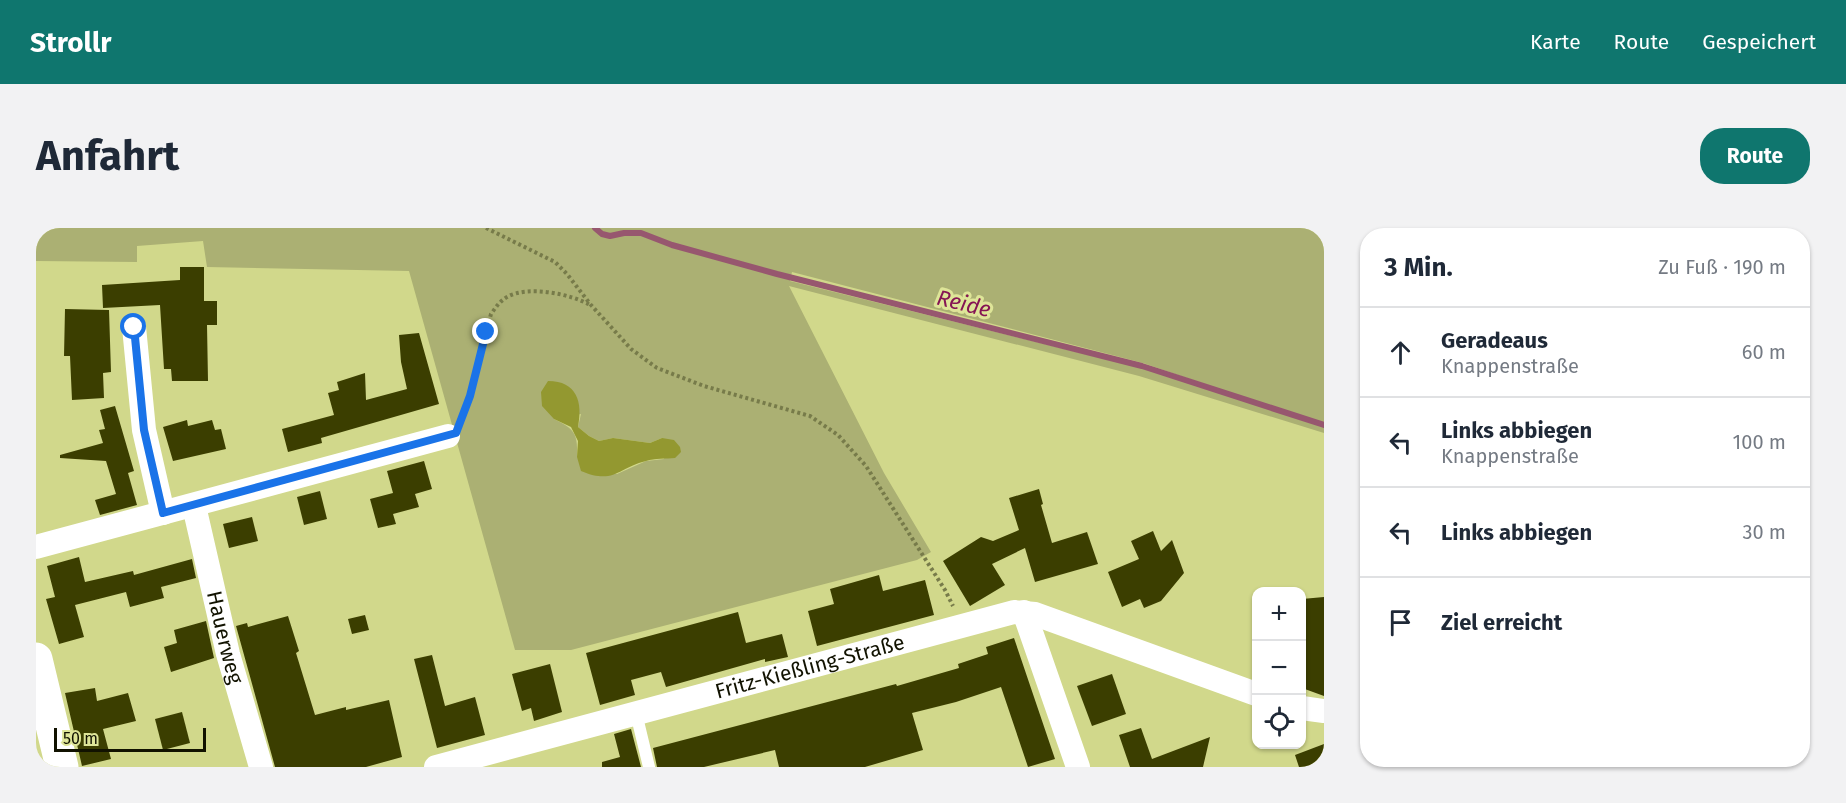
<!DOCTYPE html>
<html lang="de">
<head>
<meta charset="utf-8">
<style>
  body { margin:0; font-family:"Fira Sans",sans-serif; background:#f2f2f3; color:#1f2937 }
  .controls { position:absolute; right:18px; bottom:18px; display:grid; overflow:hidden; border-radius:12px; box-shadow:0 2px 4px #0004 }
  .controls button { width:54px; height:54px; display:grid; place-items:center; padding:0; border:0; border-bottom:2px solid #e0e1e3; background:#fff; color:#1f2937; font:30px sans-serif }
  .scale { position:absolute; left:18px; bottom:15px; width:152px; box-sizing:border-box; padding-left:6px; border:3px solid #111200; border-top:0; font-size:16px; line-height:21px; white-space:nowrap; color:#111200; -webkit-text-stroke:4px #dee598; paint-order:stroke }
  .stop { position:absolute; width:18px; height:18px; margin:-14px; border:4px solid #1a73e8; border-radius:50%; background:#fff }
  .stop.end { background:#1a73e8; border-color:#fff; box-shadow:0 2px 6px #0008 }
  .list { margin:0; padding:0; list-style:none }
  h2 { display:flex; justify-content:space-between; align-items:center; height:78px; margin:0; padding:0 24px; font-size:26px }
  h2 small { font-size:20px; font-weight:400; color:#747a83 }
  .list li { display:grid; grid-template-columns:39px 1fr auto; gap:18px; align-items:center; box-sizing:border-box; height:90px; padding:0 24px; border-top:2px solid #e0e1e3 }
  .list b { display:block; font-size:22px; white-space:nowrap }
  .list p { margin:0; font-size:20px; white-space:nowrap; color:#747a83 }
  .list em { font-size:20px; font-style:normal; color:#747a83 }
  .icon { flex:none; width:33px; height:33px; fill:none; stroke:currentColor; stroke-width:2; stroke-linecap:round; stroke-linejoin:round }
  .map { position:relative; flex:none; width:1288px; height:539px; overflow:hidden; border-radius:24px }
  header { display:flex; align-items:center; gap:36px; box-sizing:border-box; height:84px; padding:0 30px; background:#0f766e; color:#fff }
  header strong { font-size:28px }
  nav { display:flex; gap:33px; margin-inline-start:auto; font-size:21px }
  .intro { display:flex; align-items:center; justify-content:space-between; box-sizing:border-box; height:144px; padding:0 36px }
  h1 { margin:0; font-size:42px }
  .button { padding:15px 27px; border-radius:24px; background:#0f766e; color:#fff; font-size:21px; font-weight:700 }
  main { display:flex; gap:36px; padding:0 36px }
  aside { flex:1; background:#fff; border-radius:24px; box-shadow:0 2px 4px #0004 }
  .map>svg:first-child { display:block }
  .green { fill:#abb073; fill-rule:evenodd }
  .forest { fill:#939830 }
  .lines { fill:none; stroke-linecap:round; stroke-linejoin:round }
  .stream { stroke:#97576f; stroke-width:6 }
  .building { fill:#3b3e00 }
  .path { stroke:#777b4a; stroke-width:4; stroke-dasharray:3 3; stroke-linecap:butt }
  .service { stroke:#fff; stroke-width:12 }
  .minor { stroke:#fff; stroke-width:24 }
  .secondary { stroke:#fff; stroke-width:33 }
  .route { stroke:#1a73e8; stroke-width:8 }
  .labels { text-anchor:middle; stroke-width:6; stroke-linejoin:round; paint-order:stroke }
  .street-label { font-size:21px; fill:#111200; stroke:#dee598 }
  .water-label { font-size:22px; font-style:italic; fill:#851554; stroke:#dee598 }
</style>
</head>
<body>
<header>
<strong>Strollr</strong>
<nav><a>Karte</a><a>Route</a><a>Gespeichert</a></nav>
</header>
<div class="intro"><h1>Anfahrt</h1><a class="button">Route</a></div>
<main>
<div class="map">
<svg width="1288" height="539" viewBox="0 0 1288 539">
  <rect width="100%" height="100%" fill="#d1d88b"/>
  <!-- green -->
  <path class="green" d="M 0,0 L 1288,0 L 1288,205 L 1103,148 L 753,58 L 848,245 L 895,324 L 881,332 L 535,422 L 479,422 L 373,43 L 171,39 L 167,13 L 101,18 L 101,34 L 0,33 ZM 756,44 L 1107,135 L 1262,188 L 1105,140 L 754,53 ZM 545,186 L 542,199 L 553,208 L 563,213 L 577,210 L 614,215 L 626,210 L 628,231 L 610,233 L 581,246 L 541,229 C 542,206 539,201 518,191 Z"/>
  <!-- forest -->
  <path class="forest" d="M 512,153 C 541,153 547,174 542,199 L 553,208 L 563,213 L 577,210 L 614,215 L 626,210 L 638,212 L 644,219 L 645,224 L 639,230 C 630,231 619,230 610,233 C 582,240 578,257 545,243 L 541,229 L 542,213 L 535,199 L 518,191 L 506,178 L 505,164 Z"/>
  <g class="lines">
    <!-- stream -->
    <polyline class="stream" points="559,0 566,6 574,8 588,5 605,5 636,17 741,46 1106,138 1288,197"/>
  </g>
  <!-- building -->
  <g class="building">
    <polygon points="144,39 168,39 168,73 181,73 181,97 171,97 172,153 136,153 135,141 128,141 124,77 67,80 66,57 144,52"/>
    <polygon points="29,81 73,82 75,144 67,145 68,170 36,172 34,128 28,128"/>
    <polygon points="383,105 403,176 285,210 286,215 252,224 246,201 298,187 292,165 303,162 301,154 329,145 330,172 371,161 365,134 363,107"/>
    <polygon points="79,178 98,243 92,245 101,277 64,287 59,272 80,266 70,233 24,230 24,227 67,215 63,202 69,201 64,182"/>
    <polygon points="151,192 152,198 176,192 179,202 185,201 190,221 137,233 127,199"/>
    <polygon points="388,233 396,261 379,266 383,279 357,286 360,296 342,300 334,271 357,265 351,243"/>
    <polygon points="1003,261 1007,276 1005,277 1016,315 1051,304 1062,336 999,354 989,320 956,336 969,357 934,378 907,333 945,309 957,313 983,302 973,270"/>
    <polygon points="284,263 291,291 268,297 261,269"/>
    <polygon points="216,289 222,313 193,320 187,296"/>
    <polygon points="1117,303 1125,323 1136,312 1148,345 1125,373 1108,380 1104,371 1086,379 1072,344 1103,331 1095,313"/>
    <polygon points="43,329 49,354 97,343 98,347 156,331 160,350 125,359 128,370 94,379 90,364 39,377 48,409 23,416 10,371 19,369 11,338"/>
    <polygon points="843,347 847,363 889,352 898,387 781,418 772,383 798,376 794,361"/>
    <polygon points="1288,369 1288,468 1266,460 1266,371"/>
    <polygon points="702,384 710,415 746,406 752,429 729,434 729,431 630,459 625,444 595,452 599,467 564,477 550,425"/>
    <polygon points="329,387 333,402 316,406 312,391"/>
    <polygon points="252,388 263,423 260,425 279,487 310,479 310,482 353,472 366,529 330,539 239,539 200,398 211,395 212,399"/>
    <polygon points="170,393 178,430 135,444 128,419 141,415 138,402"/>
    <polygon points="978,410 1019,531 992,539 965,459 920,474 876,485 887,522 829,539 743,539 739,522 668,539 621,539 617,520 860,456 861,458 923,440 922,436 952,426 950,419"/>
    <polygon points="396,427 409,478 439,469 449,507 401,520 378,431"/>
    <polygon points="514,436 526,484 498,493 495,480 486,483 476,446"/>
    <polygon points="1076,446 1090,486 1056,498 1041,458"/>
    <polygon points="59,460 61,473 92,465 100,493 67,501 75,531 46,538 29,465"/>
    <polygon points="146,484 154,515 127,522 119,491"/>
    <polygon points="1105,500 1116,531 1174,509 1167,539 1094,539 1083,507"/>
    <polygon points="595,501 605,539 566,539 566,534 584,529 578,506"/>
    <polygon points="1288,516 1288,539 1263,539 1259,527"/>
  </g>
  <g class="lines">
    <!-- path -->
    <g class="path">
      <polyline points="450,0 519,34 531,46 555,77 576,100 595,121 621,140 668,158 774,188 802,207 830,238 909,362 917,378"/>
      <path d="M 426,193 L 455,86 C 460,79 464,73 471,69 C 492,57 535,66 554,77"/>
    </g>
    <!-- service -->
    <polyline class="service" points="600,485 613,539"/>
    <!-- minor -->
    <g class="minor">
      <polyline points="98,99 108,202 127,285"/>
      <path id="s1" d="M 158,278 L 192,426 L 225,539"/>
      <polyline points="0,319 412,208"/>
      <polyline points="988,384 1042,539"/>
      <polyline points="1266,480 1288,483"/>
      <path id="s2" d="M 400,539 L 978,384 L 999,386 L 1220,466"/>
    </g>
    <!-- secondary -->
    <polyline class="secondary" points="0,431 26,539"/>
  </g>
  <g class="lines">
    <!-- route -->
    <polyline class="route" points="98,99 108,202 127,285 420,205 434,168 450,104"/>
  </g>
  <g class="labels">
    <!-- street labels -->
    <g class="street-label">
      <text dy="7" stroke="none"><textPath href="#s1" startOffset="135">Hauerweg</textPath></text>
      <text dy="7" stroke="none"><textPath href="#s2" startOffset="387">Fritz-Kießling-Straße</textPath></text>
    </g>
    <!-- water labels -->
    <g class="water-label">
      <text transform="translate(928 75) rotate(14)" y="8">Reide</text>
    </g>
  </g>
</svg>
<div class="controls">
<button>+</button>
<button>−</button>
<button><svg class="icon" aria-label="locate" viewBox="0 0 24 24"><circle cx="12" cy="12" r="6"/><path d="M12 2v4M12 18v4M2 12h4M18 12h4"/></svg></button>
</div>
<div class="scale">50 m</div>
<div class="stop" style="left:98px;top:99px"></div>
<div class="stop end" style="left:450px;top:104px"></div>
</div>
<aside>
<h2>3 Min.<small>Zu Fuß · 190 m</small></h2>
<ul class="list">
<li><svg class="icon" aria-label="ahead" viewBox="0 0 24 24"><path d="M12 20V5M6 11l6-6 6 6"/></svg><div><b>Geradeaus</b><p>Knappenstraße</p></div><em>60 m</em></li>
<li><svg class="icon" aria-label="left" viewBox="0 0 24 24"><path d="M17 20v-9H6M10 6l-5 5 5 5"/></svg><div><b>Links abbiegen</b><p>Knappenstraße</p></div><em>100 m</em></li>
<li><svg class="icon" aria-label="left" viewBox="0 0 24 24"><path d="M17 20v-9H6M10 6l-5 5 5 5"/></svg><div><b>Links abbiegen</b></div><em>30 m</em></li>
<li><svg class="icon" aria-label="arrive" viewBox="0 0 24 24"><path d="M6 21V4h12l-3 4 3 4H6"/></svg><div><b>Ziel erreicht</b></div></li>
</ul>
</aside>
</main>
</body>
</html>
